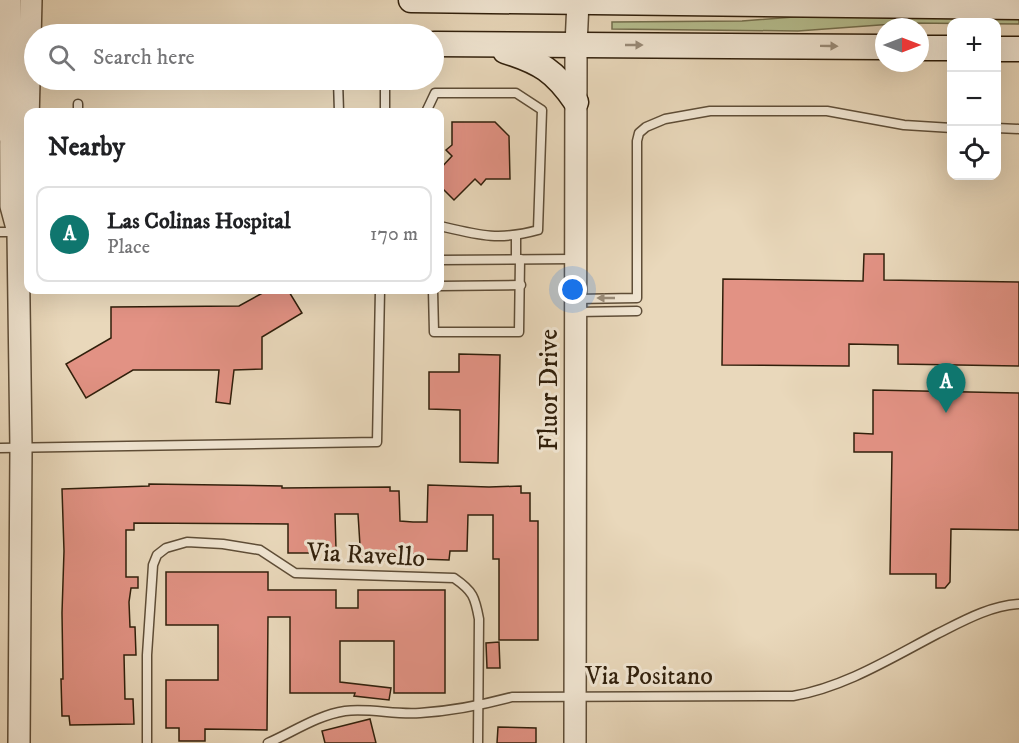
<!DOCTYPE html>
<html lang="en">
<head>
<meta charset="utf-8">
<style>
  body { margin:0; font-family:"IM FELL DW Pica",serif; background:#f6f6f6; color:#202124 }
  .controls { position:absolute; right:18px; top:18px; display:grid; overflow:hidden; border-radius:12px; box-shadow:0 6px 24px #0002 }
  .controls button { width:54px; height:54px; display:grid; place-items:center; padding:0; border:0; border-bottom:2px solid #e0e0e0; background:#fff; color:#202124; font:30px sans-serif }
  .compass { position:absolute; left:875px; top:18px; width:54px; height:54px; border-radius:50%; background:#fff; box-shadow:0 6px 24px #0002; rotate:90deg }
  .you { position:absolute; left:573px; top:290px; width:21px; height:21px; margin:-15px; border:4px solid #fff; border-radius:50%; background:#1a73e8; box-shadow:0 0 0 9px #1a73e833 }
  .badge { display:grid; place-items:center; width:39px; height:39px; border-radius:50%; background:#0f766e; color:#fff; font-size:20px; font-weight:700 }
  .pin { position:absolute; translate:-50% -50px; filter:drop-shadow(0 2px 3px #0008) }
  .pin::after { content:''; position:absolute; top:32px; width:21px; height:18px; background:inherit; clip-path:polygon(0 0,100% 0,50% 100%) }
  .list { margin:0; padding:0; list-style:none }
  h2 { display:flex; justify-content:space-between; align-items:center; height:78px; margin:0; padding:0 24px; font-size:26px }
  h2 small { font-size:20px; font-weight:400; color:#757577 }
  .list li { display:grid; grid-template-columns:39px 1fr auto; gap:18px; align-items:center; box-sizing:border-box; height:96px; margin:0 12px 12px; padding:0 12px; border:2px solid #e0e0e0; border-radius:12px }
  .list b { display:block; font-size:22px; white-space:nowrap }
  .list p { margin:0; font-size:20px; white-space:nowrap; color:#757577 }
  .list em { font-size:20px; font-style:normal; color:#757577 }
  .icon { flex:none; width:33px; height:33px; fill:none; stroke:currentColor; stroke-width:2; stroke-linecap:round; stroke-linejoin:round }
  .map { position:relative; flex:none; width:1019px; height:743px; overflow:hidden }
  .search { position:absolute; background:#fff; box-shadow:0 6px 24px #0002; left:24px; top:24px; width:420px; height:66px; display:flex; align-items:center; gap:15px; box-sizing:border-box; padding:0 21px; border-radius:33px; color:#757577; font-size:22px }
  .panel { position:absolute; background:#fff; box-shadow:0 6px 24px #0002; left:24px; top:108px; width:420px; height:186px; border-radius:12px }
  .map>svg:first-child { display:block }
  .green { fill:#b6bf90; stroke:#736f4e; stroke-width:1.5 }
  .building { fill:#e29284; stroke:#301f0b; stroke-width:1.5 }
  .lines { fill:none; stroke-linecap:round; stroke-linejoin:round }
  .service-casing { stroke:#5e4d37; stroke-width:11 }
  .tertiary-casing { stroke:#5e4d37; stroke-width:24 }
  .secondary-casing { stroke:#301f0b; stroke-width:27 }
  .service { stroke:#f1e6d3; stroke-width:8 }
  .tertiary { stroke:#f1e6d3; stroke-width:21 }
  .secondary { stroke:#f1e6d3; stroke-width:24 }
  .oneway { fill:#9a8c79 }
  .labels { text-anchor:middle; stroke-width:6; stroke-linejoin:round; paint-order:stroke }
  .street-label { font-size:26px; fill:#301f0b; stroke:#f1e6d3 }
</style>
</head>
<body>
<div class="map">
<svg width="1019" height="743" viewBox="0 0 1019 743">
  <rect width="100%" height="100%" fill="#e9d8bb"/>
  <filter id="stains"><feTurbulence type="fractalNoise" baseFrequency=".00333" numOctaves="4"/><feColorMatrix values="0 0 0 0 .2 0 0 0 0 .09 0 0 0 0 .02 0 0 0 .5 -.17"/></filter>
  <radialGradient id="worn" r=".72"><stop offset=".6" stop-color="#630" stop-opacity="0"/><stop offset="1" stop-color="#630" stop-opacity=".3"/></radialGradient>
  <!-- green -->
  <polygon class="green" points="806,16 1019,17 1019,24 907,23 798,31 612,29 612,22 742,21"/>
  <!-- building -->
  <g class="building">
    <polygon points="452,122 495,122 509,136 510,179 486,179 481,185 475,179 454,200 440,186 440,169 452,156 446,150 452,145"/>
    <polygon points="864,254 884,254 884,280 1019,282 1019,366 898,364 898,345 849,344 849,366 722,365 723,279 863,281"/>
    <polygon points="268,290 288,290 302,313 262,337 262,369 234,370 230,404 216,402 219,370 133,370 86,398 66,364 111,338 111,307 239,306"/>
    <polygon points="459,354 500,355 498,463 460,462 460,410 429,409 429,372 459,372"/>
    <polygon points="873,390 1019,393 1019,530 951,529 950,582 945,588 936,588 936,574 890,574 892,452 854,452 854,433 873,434"/>
    <polygon points="149,484 282,486 282,488 390,487 390,491 399,491 400,521 413,522 427,522 428,485 489,487 521,486 521,493 530,493 530,521 538,521 538,640 499,640 499,559 493,559 493,515 468,515 467,551 450,551 449,560 419,559 419,554 388,554 388,561 361,561 358,514 335,514 336,549 315,549 315,553 288,553 288,524 134,523 134,530 126,530 126,577 138,577 138,588 131,588 129,602 130,627 135,627 136,655 124,655 125,699 133,699 134,724 70,725 69,716 62,716 61,679 63,679 62,613 64,551 62,489 149,486"/>
    <polygon points="166,572 268,572 268,590 336,590 336,608 358,608 358,590 445,590 445,693 394,693 394,641 340,641 340,682 391,688 389,700 354,696 355,693 290,693 290,617 268,617 267,730 205,729 205,741 179,741 179,728 166,728 166,680 218,680 218,625 166,625"/>
    <polygon points="499,642 500,668 487,668 486,643"/>
    <polygon points="370,719 376,743 325,743 322,731"/>
    <polygon points="498,727 536,728 536,743 497,743"/>
  </g>
  <g class="lines">
    <defs>
      <g id="service">
        <polyline points="338,80 339,112"/>
        <polyline points="385,83 385,112"/>
        <polyline points="78,112 78,104"/>
        <path d="M 426,112 L 435,93 L 516,93 L 542,110 L 538,230 C 499,241 478,235 440,226"/>
        <polyline points="996,128 1019,129"/>
        <polyline points="0,232 18,232"/>
        <polyline points="516,236 516,259"/>
        <polyline points="440,260 574,259"/>
        <polyline points="440,286 521,285"/>
        <polyline points="433,290 434,332 519,332 520,259"/>
        <polyline points="575,299 637,298 637,141 639,133 646,127 665,119 710,111 827,111 904,125 952,128"/>
        <polyline points="576,312 637,311"/>
        <polyline points="0,448 377,442 380,290"/>
        <path d="M 147,743 L 147,655 L 153,565 L 157,555 L 166,548 L 187,542 L 223,544 L 260,550 L 295,573 L 454,578 C 473,591 475,597 479,619 L 478,743"/>
        <path d="M 268,743 C 293,732 318,715 345,711 C 370,708 395,715 420,713 C 451,711 482,705 512,697 L 793,696 C 845,687 891,658 937,634 C 963,621 989,606 1019,604"/>
      </g>
      <g id="tertiary">
        <polyline points="10,0 11,206 18,232 21,448 19,743"/>
        <polyline points="19,229 26,203 31,0"/>
        <polyline points="575,743 576,45 578,2"/>
      </g>
      <g id="secondary">
        <polyline points="411,0 1019,7"/>
        <polyline points="0,42 34,42"/>
        <polyline points="434,44 884,47"/>
        <polyline points="920,48 952,48"/>
        <polyline points="996,49 1019,49"/>
        <path d="M 505,51 C 540,62 555,71 576,102"/>
        <polyline points="0,94 11,135"/>
      </g>
    </defs>
    <!-- service casing -->
    <use href="#service" class="service-casing"/>
    <!-- tertiary casing -->
    <use href="#tertiary" class="tertiary-casing"/>
    <!-- secondary casing -->
    <use href="#secondary" class="secondary-casing"/>
    <!-- service -->
    <use href="#service" class="service"/>
    <!-- tertiary -->
    <use href="#tertiary" class="tertiary"/>
    <!-- secondary -->
    <use href="#secondary" class="secondary"/>
  </g>
  <!-- one-way arrows -->
  <defs><path id="oneway-solid" d="M-6-.8H1V-3.2L6.5 0L1 3.2V.8H-6Z" transform="scale(1.5)"/></defs>
  <g class="oneway">
    <use href="#oneway-solid" transform="translate(634 45)"/>
    <use href="#oneway-solid" transform="translate(829 46) rotate(1)"/>
    <use href="#oneway-solid" transform="translate(606 298) rotate(180)"/>
  </g>
  <g class="labels">
    <!-- street labels -->
    <g class="street-label">
      <text transform="translate(548 390) rotate(-90)" y="9">Fluor Drive</text>
      <text transform="translate(366 554) rotate(3)" y="9">Via Ravello</text>
      <text x="649" y="684">Via Positano</text>
    </g>
  </g>
  <rect width="100%" height="100%" filter="url(#stains)"/>
  <rect width="100%" height="100%" fill="url(#worn)"/>
</svg>
<div class="controls">
<button>+</button>
<button>−</button>
<button><svg class="icon" aria-label="locate" viewBox="0 0 24 24"><circle cx="12" cy="12" r="6"/><path d="M12 2v4M12 18v4M2 12h4M18 12h4"/></svg></button>
</div>
<svg class="compass" viewBox="-18 -18 36 36"><path d="M0-13l5 13h-10z" fill="#e53935"/><path d="M0 13l5-13h-10z" fill="#757577"/></svg>
<div class="you"></div>
<div class="pin badge" style="left:946px;top:413px">A</div>
<div class="search"><svg class="icon" aria-label="search" viewBox="0 0 24 24"><circle cx="10" cy="10" r="6"/><path d="M15 15l6 6"/></svg>Search here</div>
<section class="panel">
<h2>Nearby<small></small></h2>
<ul class="list">
<li><span class="badge">A</span><div><b>Las Colinas Hospital</b><p>Place</p></div><em>170 m</em></li>
</ul>
</section>
</div>
</body>
</html>
